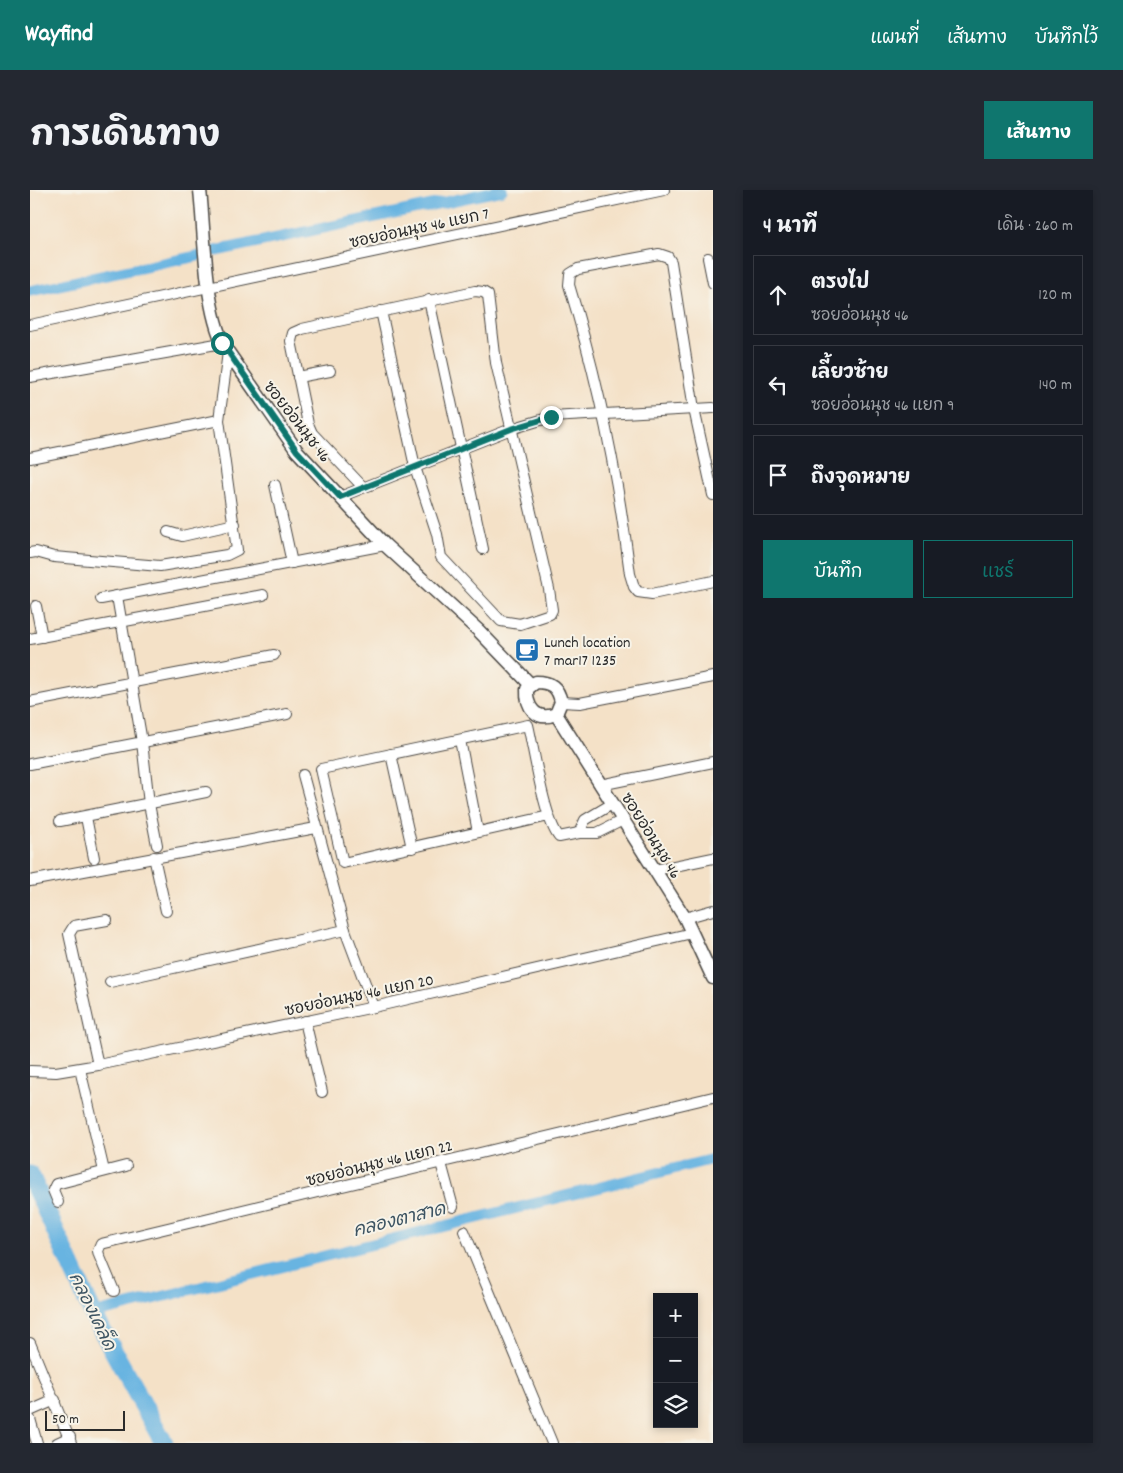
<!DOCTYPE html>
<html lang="th">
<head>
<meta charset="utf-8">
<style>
  body { margin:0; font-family:Dekko,"Playpen Sans Thai",sans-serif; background:#242831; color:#f1f3f6 }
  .controls { position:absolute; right:15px; bottom:15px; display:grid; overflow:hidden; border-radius:0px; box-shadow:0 2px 8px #0003 }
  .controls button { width:45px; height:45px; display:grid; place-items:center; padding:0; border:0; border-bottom:1px solid #363941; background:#171b24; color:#f1f3f6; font:25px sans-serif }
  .scale { position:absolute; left:15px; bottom:12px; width:80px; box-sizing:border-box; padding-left:5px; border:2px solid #2b2b2b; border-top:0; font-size:14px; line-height:18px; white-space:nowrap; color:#2b2b2b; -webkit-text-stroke:4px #f7f3e8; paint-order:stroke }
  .stop { position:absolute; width:15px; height:15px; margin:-11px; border:4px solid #0f766e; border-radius:50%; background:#fff }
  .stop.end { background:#0f766e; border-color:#fff; box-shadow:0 1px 5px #0008 }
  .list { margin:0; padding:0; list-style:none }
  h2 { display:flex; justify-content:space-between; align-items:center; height:65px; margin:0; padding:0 20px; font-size:21px }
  h2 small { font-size:16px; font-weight:400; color:#9ea1a6 }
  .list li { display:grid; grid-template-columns:32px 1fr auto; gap:15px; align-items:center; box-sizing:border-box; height:80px; margin:0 10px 10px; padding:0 10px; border:1px solid #363941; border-radius:0px }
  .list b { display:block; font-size:19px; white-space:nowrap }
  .list p { margin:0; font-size:16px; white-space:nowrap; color:#9ea1a6 }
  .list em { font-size:16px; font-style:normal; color:#9ea1a6 }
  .actions { display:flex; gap:10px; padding:15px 20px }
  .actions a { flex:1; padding:11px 0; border:1px solid #0f766e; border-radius:0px; text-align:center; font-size:18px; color:#0f766e }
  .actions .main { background:#0f766e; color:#fff }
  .icon { flex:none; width:28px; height:28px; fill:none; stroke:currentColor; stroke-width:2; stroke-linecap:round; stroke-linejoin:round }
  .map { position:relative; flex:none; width:683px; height:1253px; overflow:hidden; border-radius:0px }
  header { display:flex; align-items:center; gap:30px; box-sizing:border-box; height:70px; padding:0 25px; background:#0f766e; color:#fff }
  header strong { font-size:24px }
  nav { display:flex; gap:28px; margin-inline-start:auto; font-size:18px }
  .intro { display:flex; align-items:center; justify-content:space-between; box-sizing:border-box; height:120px; padding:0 30px }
  h1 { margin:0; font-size:35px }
  .button { padding:12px 22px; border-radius:0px; background:#0f766e; color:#fff; font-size:18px; font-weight:700 }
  main { display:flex; gap:30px; padding:0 30px }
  aside { flex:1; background:#171b24; border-radius:0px; box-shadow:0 2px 8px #0003 }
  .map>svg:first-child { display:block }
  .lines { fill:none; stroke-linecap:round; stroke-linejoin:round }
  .canal { stroke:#67b4e1; stroke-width:11 }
  .river { stroke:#67b4e1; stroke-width:19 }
  .minor-casing { stroke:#494642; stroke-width:12 }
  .tertiary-casing { stroke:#494642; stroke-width:15 }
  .minor { stroke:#fff; stroke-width:10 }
  .tertiary { stroke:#fff; stroke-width:12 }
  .route { stroke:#0f766e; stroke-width:6 }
  .labels { text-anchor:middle; stroke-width:4; stroke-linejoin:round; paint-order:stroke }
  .street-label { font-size:16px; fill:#2b2b2b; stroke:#f7f3e8 }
  .poi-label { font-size:16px; fill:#2b2b2b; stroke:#f7f3e8; text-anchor:start }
  .water-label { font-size:18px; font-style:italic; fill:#3d5462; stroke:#f7f3e8 }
</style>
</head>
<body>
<header>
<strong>Wayfind</strong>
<nav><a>แผนที่</a><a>เส้นทาง</a><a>บันทึกไว้</a></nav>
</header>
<div class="intro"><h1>การเดินทาง</h1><a class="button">เส้นทาง</a></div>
<main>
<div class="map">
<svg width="683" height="1253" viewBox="0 0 683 1253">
  <rect width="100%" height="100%" fill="#f7f3e8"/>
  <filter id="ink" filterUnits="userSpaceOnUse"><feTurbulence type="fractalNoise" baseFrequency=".02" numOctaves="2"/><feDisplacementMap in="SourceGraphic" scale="10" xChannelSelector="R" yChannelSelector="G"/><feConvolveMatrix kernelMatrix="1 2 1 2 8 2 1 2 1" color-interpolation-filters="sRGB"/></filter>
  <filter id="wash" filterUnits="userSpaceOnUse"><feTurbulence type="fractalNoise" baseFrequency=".0096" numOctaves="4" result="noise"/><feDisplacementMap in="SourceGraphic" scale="20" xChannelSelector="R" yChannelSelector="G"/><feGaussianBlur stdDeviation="1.12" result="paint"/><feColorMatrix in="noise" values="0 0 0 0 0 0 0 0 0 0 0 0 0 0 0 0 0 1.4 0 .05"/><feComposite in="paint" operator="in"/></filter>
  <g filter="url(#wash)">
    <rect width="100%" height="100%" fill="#f4e1c7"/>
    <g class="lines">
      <!-- canal -->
      <g class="canal">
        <polyline points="186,61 472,0"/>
        <polyline points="0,101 167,66"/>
        <polyline points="63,1124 683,969"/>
      </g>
      <!-- river -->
      <polyline class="river" points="0,985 63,1124 134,1253"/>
    </g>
  </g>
  <g filter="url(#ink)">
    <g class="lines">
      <defs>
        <g id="minor">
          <polyline points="678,68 683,93"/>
          <polyline points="399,110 453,359"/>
          <polyline points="0,135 634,0"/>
          <polyline points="0,187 192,153"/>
          <polyline points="268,187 300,181"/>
          <polyline points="0,268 189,230"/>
          <polyline points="245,295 262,373"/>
          <polyline points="333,297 282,243 278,234 261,151 263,143 272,139 445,101 453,102 458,105 466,173 519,399 522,420 520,424 490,434 471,431 411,367 407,344 385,277 351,121"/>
          <path d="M 683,305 L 664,219 L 641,72 L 638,67 L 629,64 L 548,79 L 540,84 L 539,95 C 568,190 588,286 600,384 L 604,397 L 608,402 L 622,404 L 683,391"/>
          <polyline points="310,307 481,239 521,227 683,218"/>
          <polyline points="138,342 152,346 205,334"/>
          <polyline points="0,363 6,362 24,367 130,376 197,365 207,360 189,230 198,162"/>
          <polyline points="87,406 112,552 119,614 127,655"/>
          <polyline points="71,409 355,355"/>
          <polyline points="6,416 12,447"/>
          <polyline points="0,449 233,405"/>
          <polyline points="0,512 244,465"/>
          <polyline points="531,512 550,513 683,487"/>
          <polyline points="430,550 448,642"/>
          <polyline points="361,564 382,658"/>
          <polyline points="0,574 257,524"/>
          <polyline points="273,585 315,740 344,817"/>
          <polyline points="570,595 683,572"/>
          <polyline points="582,614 555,630 549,643 567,643 593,630"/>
          <path d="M 519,626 L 313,673 L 291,579 L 498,535 C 504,560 514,629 529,647 L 549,643"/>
          <polyline points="56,627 64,668"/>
          <polyline points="30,631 176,602"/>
          <polyline points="124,667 136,721"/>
          <polyline points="625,680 683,668"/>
          <polyline points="0,691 286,638"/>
          <polyline points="655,728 683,720"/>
          <polyline points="80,792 315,740"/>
          <polyline points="275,831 292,902"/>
          <polyline points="68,875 39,744 44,736 77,730"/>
          <polyline points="50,879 74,981"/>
          <polyline points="0,881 26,882 68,875 344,817 662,743"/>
          <polyline points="411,973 423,1017"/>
          <polyline points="28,1012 23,1000 26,994 96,976"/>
          <polyline points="434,1041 522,1253"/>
          <polyline points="84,1101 69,1065 68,1061 71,1054 683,907"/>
          <polyline points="0,1153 41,1253"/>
          <polyline points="0,1221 25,1210"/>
          <polyline points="0,1229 7,1253"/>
          <polyline points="27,1253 40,1247"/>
        </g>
        <g id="tertiary">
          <path d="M 170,0 C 175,45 174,126 198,162 L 267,261 L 355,355 L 449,441 L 500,494"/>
          <path d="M 506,492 C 521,492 528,497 531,512 L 526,524 C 506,532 496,517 497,499 Z"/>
          <polyline points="526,524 655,728 683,788"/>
        </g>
      </defs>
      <!-- minor casing -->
      <use href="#minor" class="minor-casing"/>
      <!-- tertiary casing -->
      <use href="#tertiary" class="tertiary-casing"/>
      <!-- minor -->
      <use href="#minor" class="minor"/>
      <!-- tertiary -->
      <use href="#tertiary" class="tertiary"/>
    </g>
  </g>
  <g class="lines" filter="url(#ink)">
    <!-- route -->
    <polyline class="route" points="192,153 267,261 310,307 481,239 521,227"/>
  </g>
  <!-- icons -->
  <defs>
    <symbol id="cafe-square" viewBox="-11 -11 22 22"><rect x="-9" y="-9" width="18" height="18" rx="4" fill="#1f6fb2" stroke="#f7f3e8"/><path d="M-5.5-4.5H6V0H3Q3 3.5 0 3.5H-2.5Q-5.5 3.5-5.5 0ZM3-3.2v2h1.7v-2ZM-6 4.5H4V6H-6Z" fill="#fff"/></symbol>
  </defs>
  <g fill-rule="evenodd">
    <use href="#cafe-square" x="483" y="446" width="28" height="28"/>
  </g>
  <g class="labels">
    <!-- street labels -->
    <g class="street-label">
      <text transform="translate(389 37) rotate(-12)" y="6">ซอยอ่อนนุช 46 แยก 7</text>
      <text transform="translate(268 231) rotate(52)" y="6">ซอยอ่อนนุช 46</text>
      <text transform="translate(622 645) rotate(58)" y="6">ซอยอ่อนนุช 46</text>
      <text transform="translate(329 804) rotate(-12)" y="6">ซอยอ่อนนุช 46 แยก 20</text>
      <text transform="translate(349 972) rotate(-14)" y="6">ซอยอ่อนนุช 46 แยก 22</text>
    </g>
    <!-- poi labels -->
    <g class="poi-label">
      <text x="514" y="457">Lunch location<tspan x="514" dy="18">7 mar17 1235</tspan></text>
    </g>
    <!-- water labels -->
    <g class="water-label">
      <text transform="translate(369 1029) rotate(-14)" y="6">คลองตาสาด</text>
      <text transform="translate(63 1121) rotate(64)" y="6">คลองเคล็ด</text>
    </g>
  </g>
</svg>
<div class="controls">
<button>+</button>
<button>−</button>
<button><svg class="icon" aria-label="layers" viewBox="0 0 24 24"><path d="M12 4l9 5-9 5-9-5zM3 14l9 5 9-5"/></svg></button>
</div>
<div class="scale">50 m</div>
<div class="stop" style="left:192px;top:153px"></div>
<div class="stop end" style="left:521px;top:227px"></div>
</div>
<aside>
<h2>4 นาที<small>เดิน · 260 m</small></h2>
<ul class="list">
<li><svg class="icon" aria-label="ahead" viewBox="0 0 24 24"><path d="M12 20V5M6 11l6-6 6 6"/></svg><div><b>ตรงไป</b><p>ซอยอ่อนนุช 46</p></div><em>120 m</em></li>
<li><svg class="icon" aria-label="left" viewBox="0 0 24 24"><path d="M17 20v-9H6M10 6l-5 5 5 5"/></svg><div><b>เลี้ยวซ้าย</b><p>ซอยอ่อนนุช 46 แยก 9</p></div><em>140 m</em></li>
<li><svg class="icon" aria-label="arrive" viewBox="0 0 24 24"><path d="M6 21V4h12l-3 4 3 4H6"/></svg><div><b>ถึงจุดหมาย</b></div></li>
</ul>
<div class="actions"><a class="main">บันทึก</a><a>แชร์</a></div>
</aside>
</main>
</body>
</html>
